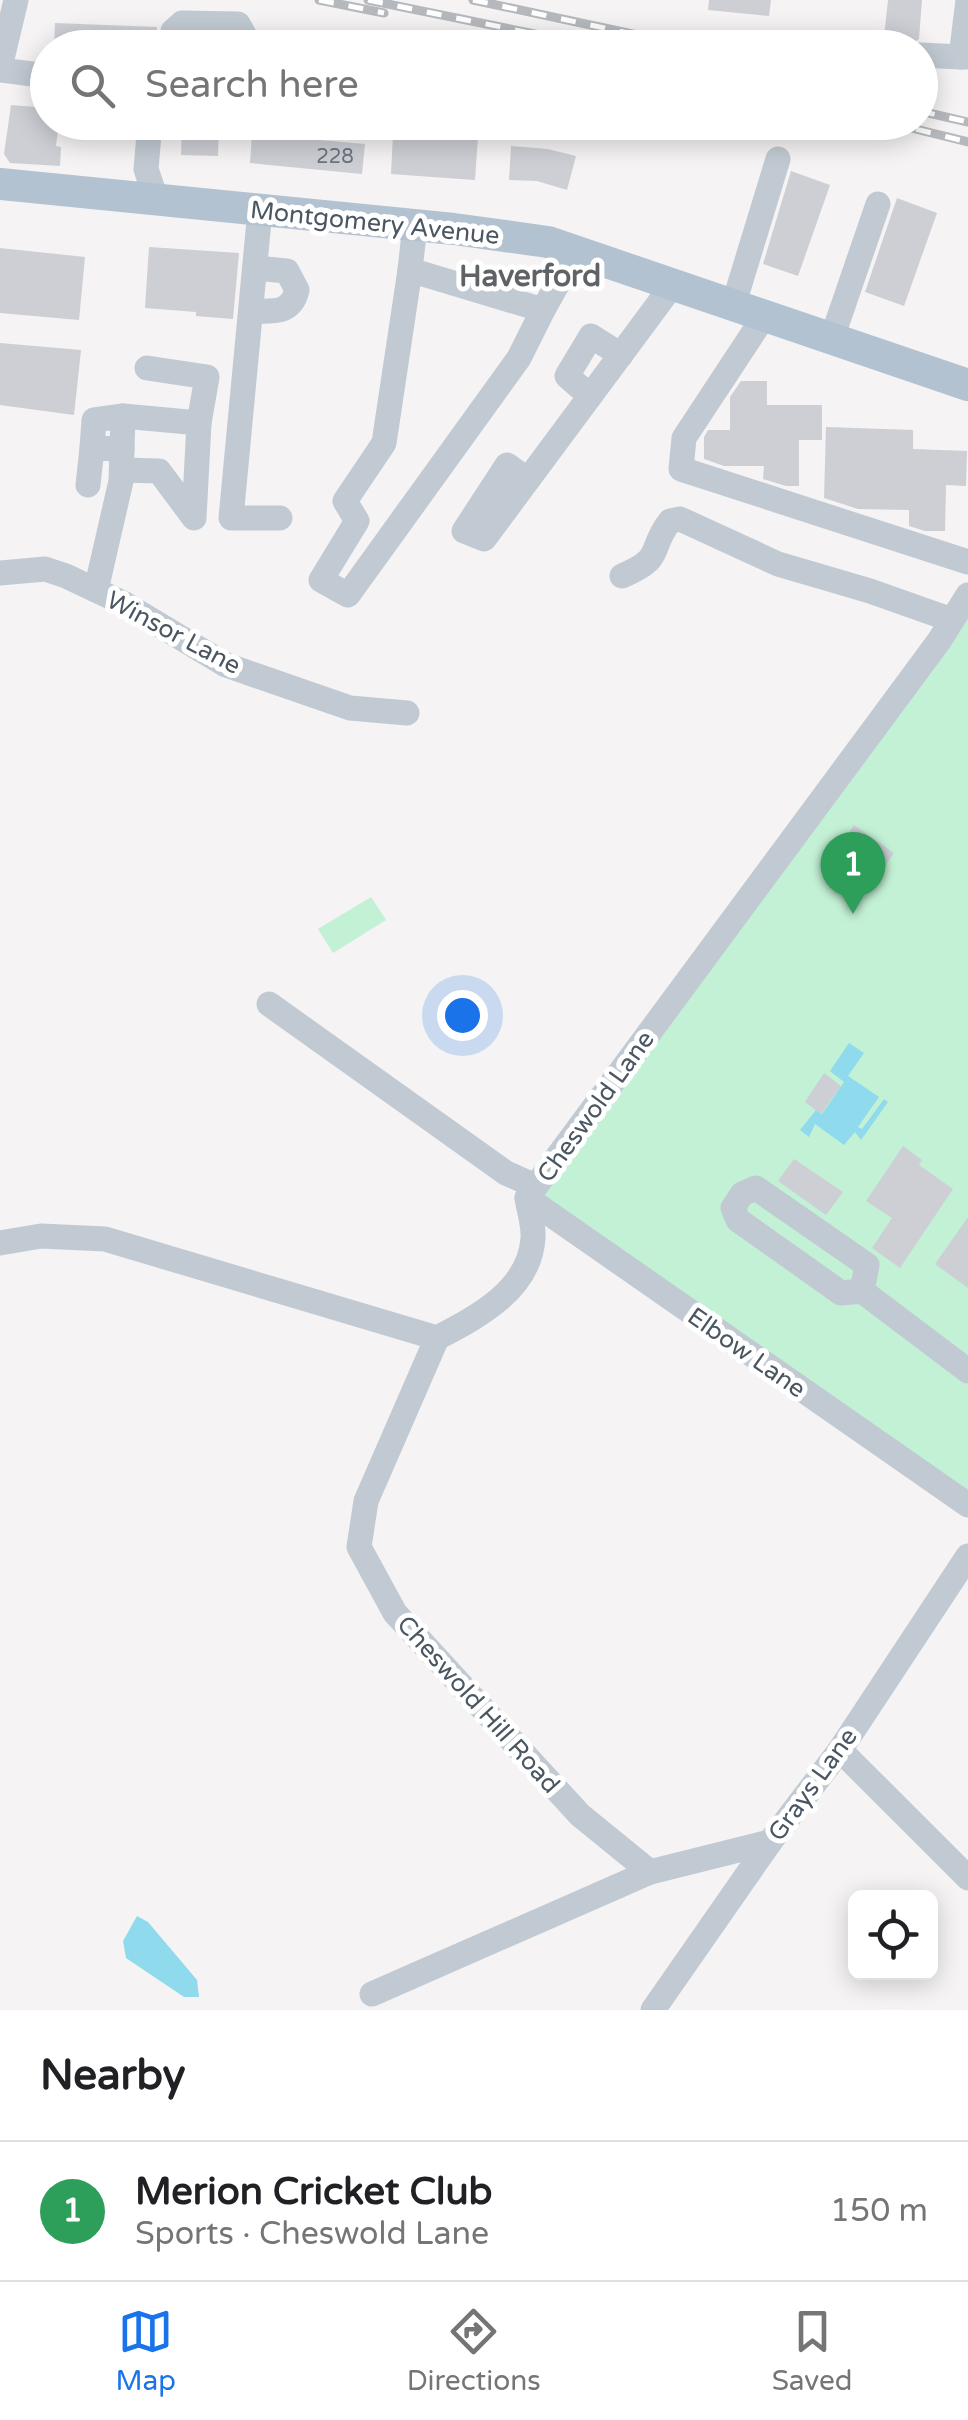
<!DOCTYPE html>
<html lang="en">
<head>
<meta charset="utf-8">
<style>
  body { margin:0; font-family:"Varela Round",sans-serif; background:#f6f6f6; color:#202124 }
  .controls { position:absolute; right:30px; bottom:30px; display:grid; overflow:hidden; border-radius:15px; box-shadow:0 5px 25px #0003 }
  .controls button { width:90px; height:90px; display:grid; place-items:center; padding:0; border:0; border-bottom:2px solid #e0e0e0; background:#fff; color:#202124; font:50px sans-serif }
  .you { position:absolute; left:462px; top:1015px; width:35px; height:35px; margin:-25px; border:8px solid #fff; border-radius:50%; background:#1a73e8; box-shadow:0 0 0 15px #1a73e833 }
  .badge { display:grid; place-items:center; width:65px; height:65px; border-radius:50%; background:#1a73e8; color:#fff; font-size:32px; font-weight:700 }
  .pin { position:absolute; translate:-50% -82px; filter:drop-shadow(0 2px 5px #0008) }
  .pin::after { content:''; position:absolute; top:52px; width:35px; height:30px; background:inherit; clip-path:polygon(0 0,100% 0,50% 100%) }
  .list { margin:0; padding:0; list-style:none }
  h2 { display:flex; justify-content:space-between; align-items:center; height:130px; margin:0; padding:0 40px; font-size:42px }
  h2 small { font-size:32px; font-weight:400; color:#757577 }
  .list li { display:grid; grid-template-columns:65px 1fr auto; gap:30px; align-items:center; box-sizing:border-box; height:140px; padding:0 40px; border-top:2px solid #e0e0e0 }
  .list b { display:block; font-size:38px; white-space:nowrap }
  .list p { margin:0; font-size:32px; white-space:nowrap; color:#757577 }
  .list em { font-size:32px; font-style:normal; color:#757577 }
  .icon { flex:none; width:55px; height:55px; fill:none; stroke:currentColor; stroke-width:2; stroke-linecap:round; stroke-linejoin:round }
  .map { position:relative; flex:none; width:968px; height:2010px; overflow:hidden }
  .search { position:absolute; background:#fff; box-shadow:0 5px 25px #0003; left:30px; right:30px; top:30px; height:110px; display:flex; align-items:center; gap:25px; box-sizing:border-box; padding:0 35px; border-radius:55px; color:#757577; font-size:38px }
  .sheet { height:270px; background:#fff }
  nav { display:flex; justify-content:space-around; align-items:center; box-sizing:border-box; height:140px; border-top:2px solid #e0e0e0; background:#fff; font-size:28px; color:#757577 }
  nav a { display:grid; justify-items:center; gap:5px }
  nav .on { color:#1a73e8 }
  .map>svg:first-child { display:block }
  .green { fill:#c3f1d5 }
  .water { fill:#90daee }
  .building { fill:#cdcfd5 }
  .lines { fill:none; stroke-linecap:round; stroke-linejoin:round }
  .minor { stroke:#c1cad2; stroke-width:25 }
  .major { stroke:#b3c2d1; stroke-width:32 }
  .rail-casing { stroke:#b5b8bd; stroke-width:9 }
  .rail { stroke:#fff; stroke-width:5; stroke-dasharray:15; stroke-linecap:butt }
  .labels { text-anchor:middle; stroke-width:10; stroke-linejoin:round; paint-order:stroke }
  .number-label { font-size:20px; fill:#6b747e }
  .street-label { font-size:25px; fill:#4a5661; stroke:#fff }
  .quarter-label { font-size:30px; font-weight:bold; fill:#5f6368; stroke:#fff }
</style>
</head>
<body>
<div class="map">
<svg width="968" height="2010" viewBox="0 0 968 2010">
  <rect width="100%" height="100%" fill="#f5f3f3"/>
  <!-- green -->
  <g class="green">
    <polygon points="968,596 968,1505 527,1198"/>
    <polygon points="371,897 386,920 333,953 318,929"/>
  </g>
  <!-- water -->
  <g class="water">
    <polygon points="849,1043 864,1053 848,1076 879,1097 858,1127 862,1129 884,1099 888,1102 861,1140 855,1132 844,1145 815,1124 809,1137 800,1130 816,1110 822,1114 844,1082 830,1071"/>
    <polygon points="137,1916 148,1922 197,1980 199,1997 184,1997 126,1958 123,1941"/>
  </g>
  <!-- building -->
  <g class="building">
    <polygon points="709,0 771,0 769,16 708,10"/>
    <polygon points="888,0 922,0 919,39 906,48 883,46"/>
    <polygon points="55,23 157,27 155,44 150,44 150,48 54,48"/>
    <polygon points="11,105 48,108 48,122 59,122 56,146 61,147 60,166 10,163 4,154"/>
    <polygon points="182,122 219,122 218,156 181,155"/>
    <polygon points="398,122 418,122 418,135 457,138 458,122 479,122 475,180 391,174 393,134 397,134"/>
    <polygon points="252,134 365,144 362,174 250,163"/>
    <polygon points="511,146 548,149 576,156 567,190 537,181 509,180"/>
    <polygon points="791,171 830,185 798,276 763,264"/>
    <polygon points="897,198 937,213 904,306 865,292"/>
    <polygon points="149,247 239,253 233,319 196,316 196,312 145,308"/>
    <polygon points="0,248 85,257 79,320 0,313"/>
    <polygon points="0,343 81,350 74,415 0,405"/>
    <polygon points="741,381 767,381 767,405 822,405 822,440 799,440 799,486 786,486 763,479 764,466 724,466 704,459 704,437 708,430 730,430 730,397"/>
    <polygon points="826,427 913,430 913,449 967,451 966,486 946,485 945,531 925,531 909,526 909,510 858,509 824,498"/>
    <polygon points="854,825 894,853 876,878 837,850"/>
    <polygon points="824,1073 841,1086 821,1114 805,1102"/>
    <polygon points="903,1146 922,1160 919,1165 953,1189 900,1268 872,1248 892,1218 866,1201"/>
    <polygon points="794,1159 843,1192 826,1215 778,1181"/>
    <polygon points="968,1217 968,1288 935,1264"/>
  </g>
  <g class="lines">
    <!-- minor -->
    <g class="minor">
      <polyline points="968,0 961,57 968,57"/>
      <polyline points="171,48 173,31 182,23 238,24 246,38 247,48"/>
      <polyline points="920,55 961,57"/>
      <polyline points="0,67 16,0"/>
      <polyline points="0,70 48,76"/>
      <polyline points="150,122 146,169 156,199"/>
      <polyline points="260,210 231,518 280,518"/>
      <polyline points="415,225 410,270 543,310 576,251"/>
      <polyline points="410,270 384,443 345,501 357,521 321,580 348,595 519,358 543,310"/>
      <polyline points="734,303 778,159"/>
      <path d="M 251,311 C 271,311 291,315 297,290 L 287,271 L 255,268"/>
      <polyline points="765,315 684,438 681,469 968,562"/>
      <polyline points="832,338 878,204"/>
      <polyline points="590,396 567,376 591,336 621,355"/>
      <polyline points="92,448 94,420 123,416"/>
      <polyline points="122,470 159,471 194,518 199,423"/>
      <polyline points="528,480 507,465 464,531 484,539 674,283"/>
      <polyline points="88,485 92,448 122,449"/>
      <polyline points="0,573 45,569 66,576 123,603 226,665 350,708 407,713"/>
      <path d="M 622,576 C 666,557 647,551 670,521 L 680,519 L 778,564 L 870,591 L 952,620"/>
      <polyline points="96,590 121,481 123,416 199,423 207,377 147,368"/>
      <polyline points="269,1004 506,1173 535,1186"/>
      <polyline points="527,1198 968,1505"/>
      <path d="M 0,1243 L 41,1236 L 105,1239 L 437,1338 C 477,1317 530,1290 533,1238 C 534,1225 529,1211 527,1198 L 939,641 L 968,595"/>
      <polyline points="862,1291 867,1265 756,1188 742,1194 733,1208 738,1220 841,1293 862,1291 968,1371"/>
      <polyline points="437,1338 366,1501 359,1547 395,1613 580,1815 650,1872 770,1842"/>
      <polyline points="840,1750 968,1878"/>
      <polyline points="372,1994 650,1872"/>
      <polyline points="653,2010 770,1842 840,1750 968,1556"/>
    </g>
    <!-- major -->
    <polyline class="major" points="0,184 454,229 548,242 968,385"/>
    <defs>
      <g id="rail">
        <polyline points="319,0 384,13"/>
        <polyline points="368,0 604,48"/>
        <polyline points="473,0 698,48"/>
        <polyline points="590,35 648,48"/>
        <polyline points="920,111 968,122"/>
        <polyline points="887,122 968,142"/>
      </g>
    </defs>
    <!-- rail casing -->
    <use href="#rail" class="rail-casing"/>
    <!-- rail -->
    <use href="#rail" class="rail"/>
  </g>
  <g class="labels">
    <!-- number labels -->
    <g class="number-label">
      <text x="335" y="163">228</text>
    </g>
    <!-- street labels -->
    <g class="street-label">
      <text transform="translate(375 222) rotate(6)" y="9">Montgomery Avenue</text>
      <text transform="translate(174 632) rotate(28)" y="9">Winsor Lane</text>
      <text transform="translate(595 1106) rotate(-54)" y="9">Cheswold Lane</text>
      <text transform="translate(747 1352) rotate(35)" y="9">Elbow Lane</text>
      <text transform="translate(479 1704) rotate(48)" y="9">Cheswold Hill Road</text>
      <text transform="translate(812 1784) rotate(-54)" y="9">Grays Lane</text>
    </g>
    <!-- quarter labels -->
    <g class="quarter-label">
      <text x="530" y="286">Haverford</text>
    </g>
  </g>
</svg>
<div class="controls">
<button><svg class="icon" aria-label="locate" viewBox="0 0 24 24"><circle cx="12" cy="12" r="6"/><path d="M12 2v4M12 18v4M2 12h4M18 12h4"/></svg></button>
</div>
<div class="you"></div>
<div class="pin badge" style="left:853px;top:914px;background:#2e9e5b">1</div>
<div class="search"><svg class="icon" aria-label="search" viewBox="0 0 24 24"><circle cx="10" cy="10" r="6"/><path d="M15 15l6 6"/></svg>Search here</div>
</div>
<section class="sheet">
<h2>Nearby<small></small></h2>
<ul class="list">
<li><span class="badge" style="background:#2e9e5b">1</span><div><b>Merion Cricket Club</b><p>Sports · Cheswold Lane</p></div><em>150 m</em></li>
</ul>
</section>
<nav>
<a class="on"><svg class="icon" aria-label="map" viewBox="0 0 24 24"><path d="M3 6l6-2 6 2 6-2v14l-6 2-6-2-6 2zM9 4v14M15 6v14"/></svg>Map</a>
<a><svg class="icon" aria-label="directions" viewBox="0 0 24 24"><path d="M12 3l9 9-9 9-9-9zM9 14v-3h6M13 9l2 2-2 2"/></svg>Directions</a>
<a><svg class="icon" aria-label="saved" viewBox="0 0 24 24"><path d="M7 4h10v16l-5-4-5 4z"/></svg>Saved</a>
</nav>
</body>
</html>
